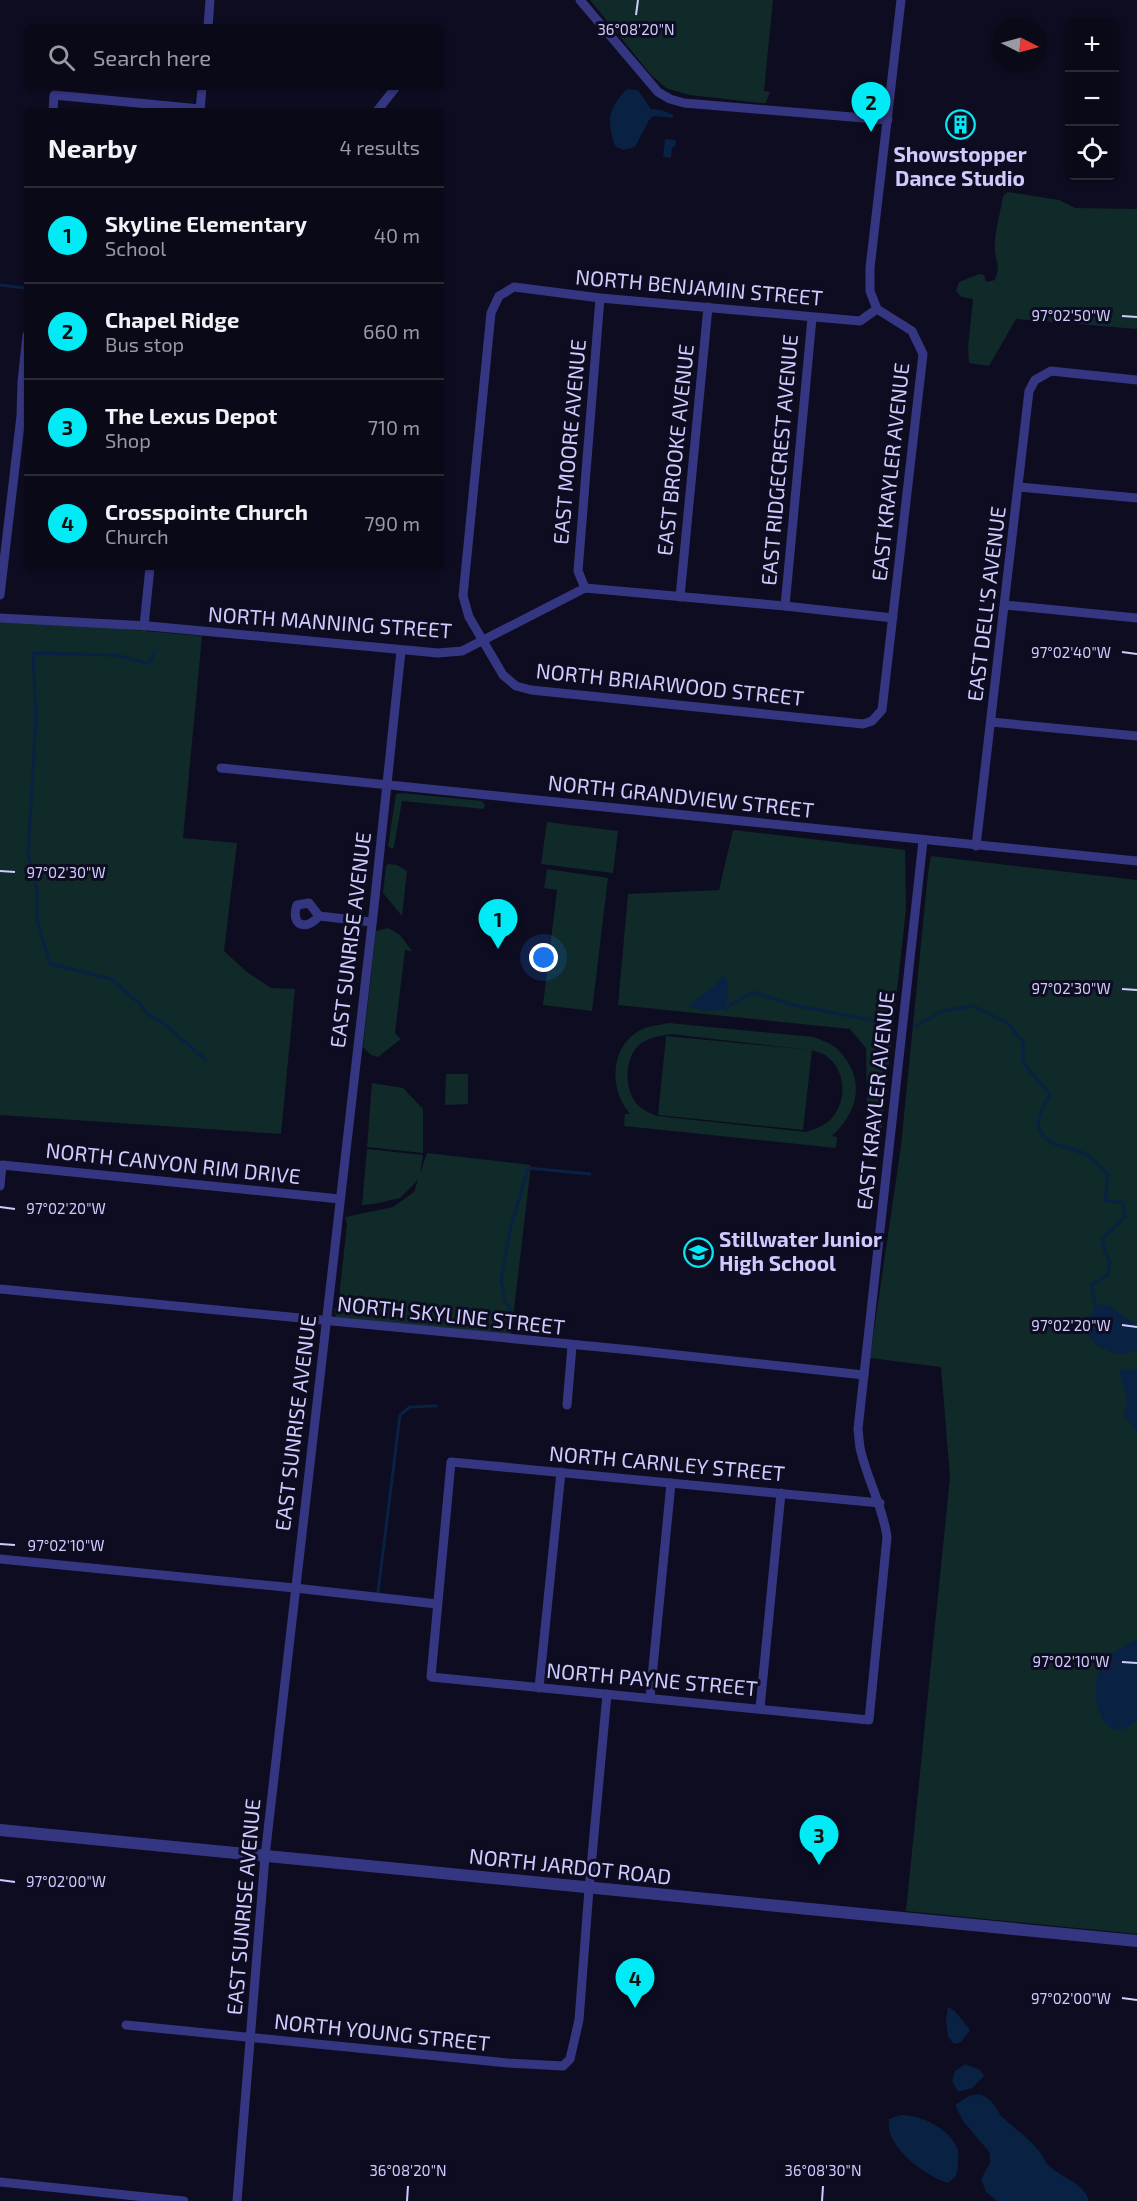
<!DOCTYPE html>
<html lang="en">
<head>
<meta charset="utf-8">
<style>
  body { margin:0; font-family:"Exo 2",sans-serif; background:#181725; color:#f1f3f6 }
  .controls { position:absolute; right:18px; top:18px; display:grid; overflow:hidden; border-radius:9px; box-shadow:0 2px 4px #0004 }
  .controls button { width:54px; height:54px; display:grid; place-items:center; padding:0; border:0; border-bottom:2px solid #2a2a37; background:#0a0918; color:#f1f3f6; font:30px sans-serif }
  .compass { position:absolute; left:993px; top:18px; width:54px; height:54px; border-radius:50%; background:#0a0918; box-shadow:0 2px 4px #0004; rotate:96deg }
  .you { position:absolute; left:544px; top:958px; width:21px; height:21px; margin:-15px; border:4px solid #fff; border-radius:50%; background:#1a73e8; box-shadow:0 0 0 9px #1a73e833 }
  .badge { display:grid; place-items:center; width:39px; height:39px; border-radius:50%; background:#00ebf6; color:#111; font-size:20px; font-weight:700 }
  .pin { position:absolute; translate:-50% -50px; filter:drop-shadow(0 2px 3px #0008) }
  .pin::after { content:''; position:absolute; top:32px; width:21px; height:18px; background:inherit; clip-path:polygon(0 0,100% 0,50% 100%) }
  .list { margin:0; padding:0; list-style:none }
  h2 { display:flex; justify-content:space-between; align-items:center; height:78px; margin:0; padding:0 24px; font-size:26px }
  h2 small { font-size:20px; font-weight:400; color:#999aa2 }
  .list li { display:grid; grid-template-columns:39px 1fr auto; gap:18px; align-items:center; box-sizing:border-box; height:96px; padding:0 24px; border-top:2px solid #2a2a37 }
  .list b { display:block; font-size:22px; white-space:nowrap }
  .list p { margin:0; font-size:20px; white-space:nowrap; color:#999aa2 }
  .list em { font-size:20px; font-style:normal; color:#999aa2 }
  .icon { flex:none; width:33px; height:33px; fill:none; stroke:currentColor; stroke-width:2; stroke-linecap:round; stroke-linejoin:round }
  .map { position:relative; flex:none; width:1137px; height:2201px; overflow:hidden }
  .search { position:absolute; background:#0a0918; box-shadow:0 2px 4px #0004; left:24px; top:24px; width:420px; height:66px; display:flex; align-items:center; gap:15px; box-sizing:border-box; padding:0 21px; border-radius:9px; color:#999aa2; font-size:22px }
  .panel { position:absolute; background:#0a0918; box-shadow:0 2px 4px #0004; left:24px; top:108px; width:420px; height:462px; border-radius:9px }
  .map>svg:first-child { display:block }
  .green { fill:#0f2a28; fill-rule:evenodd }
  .water { fill:#092142 }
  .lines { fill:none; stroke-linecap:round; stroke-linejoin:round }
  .stream { stroke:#092142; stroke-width:3 }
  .minor { stroke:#353681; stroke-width:9 }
  .tertiary { stroke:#353681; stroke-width:12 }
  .ticks { fill:none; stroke:#cecbff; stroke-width:2 }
  .labels { text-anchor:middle; stroke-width:6; stroke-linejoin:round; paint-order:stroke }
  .poi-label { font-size:21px; font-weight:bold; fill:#cecbff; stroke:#0e0c20 }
  .street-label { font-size:21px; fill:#cecbff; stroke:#0e0c20 }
  .ticks-label { font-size:15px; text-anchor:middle; fill:#cecbff; stroke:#0e0c20; stroke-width:6; stroke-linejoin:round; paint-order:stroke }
</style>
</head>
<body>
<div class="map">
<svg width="1137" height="2201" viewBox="0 0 1137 2201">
  <rect width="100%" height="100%" fill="#0e0c20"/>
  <!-- green -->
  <g class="green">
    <polygon points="590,0 773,0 764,91 770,92 766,103 761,103 689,95 666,88 651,75"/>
    <path d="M 1008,192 L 1059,200 L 1075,208 L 1137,209 L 1137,329 L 1016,319 L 989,366 L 969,363 L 968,347 L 973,299 L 962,297 L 956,291 L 959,282 L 979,274 L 984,275 L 986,282 L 995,280 C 1001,263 996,266 995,251 C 993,238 1001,210 1003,196 Z"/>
    <polygon points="0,618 202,636 183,838 237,843 224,951 247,972 271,988 295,989 281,1134 0,1115"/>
    <polygon points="402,793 482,801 485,805 484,809 402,801 394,847 392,849 388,846 396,794"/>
    <polygon points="547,822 618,831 613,873 541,864"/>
    <polygon points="733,830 905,850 906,909 879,1154 868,1153 866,1048 850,1029 618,1005 628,894 719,890"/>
    <polygon points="931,856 1137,880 1137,1934 906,1911 950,1477 941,1367 870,1358 901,1146 928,873"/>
    <polygon points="388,864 397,865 407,871 402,916 383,893 386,866"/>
    <polygon points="547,869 608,878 592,1011 543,1005 557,890 544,888"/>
    <polygon points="388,928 400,935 412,951 405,950 395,1033 401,1039 378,1057 371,1055 363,1047 376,931"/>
    <path d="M 669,1023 L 814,1037 C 821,1040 830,1043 836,1048 C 866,1076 860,1110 832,1136 L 837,1137 L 836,1148 L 624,1126 L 625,1114 L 630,1114 C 610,1091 609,1050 637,1032 C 647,1026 658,1025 669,1023 ZM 671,1034 L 810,1050 L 666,1036 L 658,1115 L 803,1130 L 812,1050 C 816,1052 821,1053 825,1055 C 846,1069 848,1101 831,1119 C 824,1126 815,1129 806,1132 L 657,1116 C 651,1114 645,1111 640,1107 C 625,1094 623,1063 637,1047 C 645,1038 659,1036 671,1034 Z"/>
    <polygon points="446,1074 468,1074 468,1104 445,1105"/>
    <polygon points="372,1083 403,1088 423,1109 423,1153 367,1147"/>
    <polygon points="367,1149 423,1155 420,1174 427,1153 531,1165 511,1335 336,1317 334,1309 338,1307 347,1224 345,1217 393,1207 414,1192 418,1180 400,1198 374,1204 362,1205"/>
  </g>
  <!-- water -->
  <g class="water">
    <path d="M 627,89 L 638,90 L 651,109 C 659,109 666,111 673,115 L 674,118 L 653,116 L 649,120 L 635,147 L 623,150 L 615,146 C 607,120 607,110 627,89 Z"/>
    <polygon points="665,139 676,140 675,147 672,147 671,158 663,157"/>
    <path d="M 724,975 C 731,986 728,997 725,1009 L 713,1011 L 687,1007 L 713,987 Z"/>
    <path d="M 1095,1304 L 1110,1306 L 1137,1325 L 1137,1350 C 1121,1359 1097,1350 1088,1335 C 1086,1331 1085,1325 1083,1320 L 1094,1312 Z"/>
    <polygon points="1120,1370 1137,1370 1137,1432 1124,1415 1127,1401"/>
    <path d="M 1137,1640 L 1137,1720 C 1102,1755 1081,1683 1109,1657 C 1117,1649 1127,1644 1137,1640 Z"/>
    <polygon points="948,2007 955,2011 970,2030 961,2042 954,2044 948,2037 946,2021"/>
    <polygon points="965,2064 980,2070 984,2076 972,2088 958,2092 952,2081 955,2071"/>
    <path d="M 978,2094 C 989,2096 996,2106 1001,2116 C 1013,2127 1029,2138 1040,2152 C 1043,2156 1044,2160 1047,2164 C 1059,2177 1084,2182 1089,2201 L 997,2201 L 986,2192 L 981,2179 L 990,2163 L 990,2153 L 963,2121 L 955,2105 L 969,2096 Z"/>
    <path d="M 901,2115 C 921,2115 952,2129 958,2151 C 959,2155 958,2160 958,2165 C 958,2174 955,2179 947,2183 C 925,2175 884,2147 889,2119 Z"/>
  </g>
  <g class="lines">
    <!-- stream -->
    <g class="stream">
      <polyline points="0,285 25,288"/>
      <polyline points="155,651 149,663 146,663 116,655 33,653 36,718 28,854 37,890 37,920 50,964 111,979 140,1004 148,1014 167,1026 206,1060"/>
      <polyline points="725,1009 752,992 793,1005 891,1024"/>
      <path d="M 916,1026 L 942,1011 L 973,1006 L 1007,1023 L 1023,1042 L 1023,1063 L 1050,1094 C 1046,1102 1038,1116 1038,1124 C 1041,1147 1071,1146 1087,1155 C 1095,1160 1101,1168 1108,1174 L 1105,1200 L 1123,1203 L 1125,1217 L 1102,1239 L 1105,1252 L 1110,1262 L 1108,1275 L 1091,1285 L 1095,1304"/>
      <polyline points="517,1325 516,1319 505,1301 501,1280 510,1230 528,1168 590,1174"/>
      <polyline points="378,1592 400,1415 410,1407 436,1406"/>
    </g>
    <!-- minor -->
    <g class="minor">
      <polyline points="580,0 658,92 670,99 684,103 888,120"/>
      <polyline points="208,27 210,0"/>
      <polyline points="53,111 54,95 200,109"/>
      <polyline points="200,111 202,87"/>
      <polyline points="377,111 396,87"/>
      <polyline points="877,309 860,321 600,298 514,287 499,296 491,313 463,596 469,617 503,675 516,686 531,690 863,724 872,721 882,710 923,354 912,331 877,309 870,291 870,268 901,0"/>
      <polyline points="1019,487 1137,498"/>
      <polyline points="585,588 578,571 600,298"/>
      <polyline points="0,595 21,416 22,382 27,335"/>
      <polyline points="680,597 708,307"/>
      <polyline points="1005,605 1137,618"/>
      <polyline points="785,606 812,318"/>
      <polyline points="0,618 149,626 438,653 462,651 585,588 785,606 893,618"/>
      <polyline points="144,626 150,567"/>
      <polyline points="991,722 1137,736"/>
      <polyline points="221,768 1137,861"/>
      <polyline points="976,846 1029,391 1035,380 1051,371 1137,380"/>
      <path d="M 309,903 L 319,916 C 306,932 290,925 297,905 Z"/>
      <polyline points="319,916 372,922"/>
      <polyline points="0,1186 2,1165 340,1199"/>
      <polyline points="0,1289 631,1350 864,1375"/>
      <polyline points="567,1405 572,1346"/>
      <path d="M 880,1503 L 451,1462 L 431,1677 L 869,1720 L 887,1537 C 883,1507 868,1481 861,1452 C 859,1445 859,1436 858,1429 L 923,841"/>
      <polyline points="0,1559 295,1588 437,1604"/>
      <polyline points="539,1688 561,1472"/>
      <polyline points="650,1698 671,1483"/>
      <polyline points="760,1708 781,1493"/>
      <polyline points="126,2025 508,2063 563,2066 570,2059 579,2020 589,1889 607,1694"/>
      <polyline points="0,2182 184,2201"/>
      <polyline points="237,2201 265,1856 374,907 401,651"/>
    </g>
    <!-- tertiary -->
    <polyline class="tertiary" points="0,1830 1137,1941"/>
  </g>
  <!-- ticks -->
  <path class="ticks" d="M 636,15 L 638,0M 1122,316 L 1137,317M 1122,652 L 1137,654M 0,871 L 15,872M 1122,989 L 1137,990M 0,1207 L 15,1209M 1122,1325 L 1137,1327M 0,1544 L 15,1545M 1122,1662 L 1137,1663M 0,1880 L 15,1882M 1122,1998 L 1137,2000M 407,2201 L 408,2186M 822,2201 L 823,2186"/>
  <!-- icons -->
  <defs>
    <symbol id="building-ring" viewBox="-11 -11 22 22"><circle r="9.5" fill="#0e0c20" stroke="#00ebf6" stroke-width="1.5"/><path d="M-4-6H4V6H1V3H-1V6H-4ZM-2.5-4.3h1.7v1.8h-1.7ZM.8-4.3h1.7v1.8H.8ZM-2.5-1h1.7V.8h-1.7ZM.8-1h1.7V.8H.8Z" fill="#00ebf6"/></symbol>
    <symbol id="school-ring" viewBox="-11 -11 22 22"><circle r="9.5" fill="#0e0c20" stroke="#00ebf6" stroke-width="1.5"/><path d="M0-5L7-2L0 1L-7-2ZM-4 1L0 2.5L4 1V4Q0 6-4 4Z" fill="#00ebf6"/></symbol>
  </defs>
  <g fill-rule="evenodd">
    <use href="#building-ring" x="944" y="108" width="33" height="33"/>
    <use href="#school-ring" x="682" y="1236" width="33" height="33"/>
  </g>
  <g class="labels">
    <!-- poi labels -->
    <g class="poi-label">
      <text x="960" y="162">Showstopper<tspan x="960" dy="24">Dance Studio</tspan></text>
      <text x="719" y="1247" text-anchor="start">Stillwater Junior<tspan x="719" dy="24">High School</tspan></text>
    </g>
    <!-- street labels -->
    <g class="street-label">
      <text transform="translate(699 288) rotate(5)" y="7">NORTH BENJAMIN STREET</text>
      <text transform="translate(570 442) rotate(-85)" y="7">EAST MOORE AVENUE</text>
      <text transform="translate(676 450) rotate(-84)" y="7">EAST BROOKE AVENUE</text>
      <text transform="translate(780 460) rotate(-85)" y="7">EAST RIDGECREST AVENUE</text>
      <text transform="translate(891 472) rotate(-84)" y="7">EAST KRAYLER AVENUE</text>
      <text transform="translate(987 604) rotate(-83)" y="7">EAST DELL'S AVENUE</text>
      <text transform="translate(330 623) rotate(4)" y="7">NORTH MANNING STREET</text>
      <text transform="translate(670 685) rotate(6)" y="7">NORTH BRIARWOOD STREET</text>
      <text transform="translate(681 797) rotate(6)" y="7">NORTH GRANDVIEW STREET</text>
      <text transform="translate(351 940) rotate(-83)" y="7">EAST SUNRISE AVENUE</text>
      <text transform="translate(876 1101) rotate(-84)" y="7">EAST KRAYLER AVENUE</text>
      <text transform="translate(173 1164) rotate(6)" y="7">NORTH CANYON RIM DRIVE</text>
      <text transform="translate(451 1316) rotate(6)" y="7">NORTH SKYLINE STREET</text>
      <text transform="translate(296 1423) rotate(-83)" y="7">EAST SUNRISE AVENUE</text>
      <text transform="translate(667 1464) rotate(5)" y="7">NORTH CARNLEY STREET</text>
      <text transform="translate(652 1680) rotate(5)" y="7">NORTH PAYNE STREET</text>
      <text transform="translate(570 1867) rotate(6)" y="7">NORTH JARDOT ROAD</text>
      <text transform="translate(244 1907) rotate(-85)" y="7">EAST SUNRISE AVENUE</text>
      <text transform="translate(382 2033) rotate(6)" y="7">NORTH YOUNG STREET</text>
    </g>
  </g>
  <g class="ticks-label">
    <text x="636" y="35">36°08'20"N</text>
    <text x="1071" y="321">97°02'50"W</text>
    <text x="1071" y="658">97°02'40"W</text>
    <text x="66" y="878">97°02'30"W</text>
    <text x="1071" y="994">97°02'30"W</text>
    <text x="66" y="1214">97°02'20"W</text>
    <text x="1071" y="1331">97°02'20"W</text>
    <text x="66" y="1551">97°02'10"W</text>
    <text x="1071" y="1667">97°02'10"W</text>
    <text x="66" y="1887">97°02'00"W</text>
    <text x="1071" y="2004">97°02'00"W</text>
    <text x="408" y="2176">36°08'20"N</text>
    <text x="823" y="2176">36°08'30"N</text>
  </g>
</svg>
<div class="controls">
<button>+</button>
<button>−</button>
<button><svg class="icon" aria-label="locate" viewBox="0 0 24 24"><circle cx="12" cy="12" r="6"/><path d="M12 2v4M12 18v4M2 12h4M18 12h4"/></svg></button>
</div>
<svg class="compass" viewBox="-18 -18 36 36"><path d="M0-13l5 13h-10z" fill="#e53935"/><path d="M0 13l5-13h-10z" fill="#999aa2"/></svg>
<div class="you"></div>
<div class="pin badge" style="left:498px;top:949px">1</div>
<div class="pin badge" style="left:871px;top:132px">2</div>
<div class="pin badge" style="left:819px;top:1865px">3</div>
<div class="pin badge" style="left:635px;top:2008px">4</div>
<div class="search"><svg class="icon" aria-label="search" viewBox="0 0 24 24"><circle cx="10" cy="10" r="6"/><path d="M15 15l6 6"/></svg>Search here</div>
<section class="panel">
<h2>Nearby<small>4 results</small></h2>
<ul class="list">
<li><span class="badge">1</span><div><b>Skyline Elementary</b><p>School</p></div><em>40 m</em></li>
<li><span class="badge">2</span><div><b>Chapel Ridge</b><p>Bus stop</p></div><em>660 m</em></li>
<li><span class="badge">3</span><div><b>The Lexus Depot</b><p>Shop</p></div><em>710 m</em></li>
<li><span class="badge">4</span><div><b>Crosspointe Church</b><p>Church</p></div><em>790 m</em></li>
</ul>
</section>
</div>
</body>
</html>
